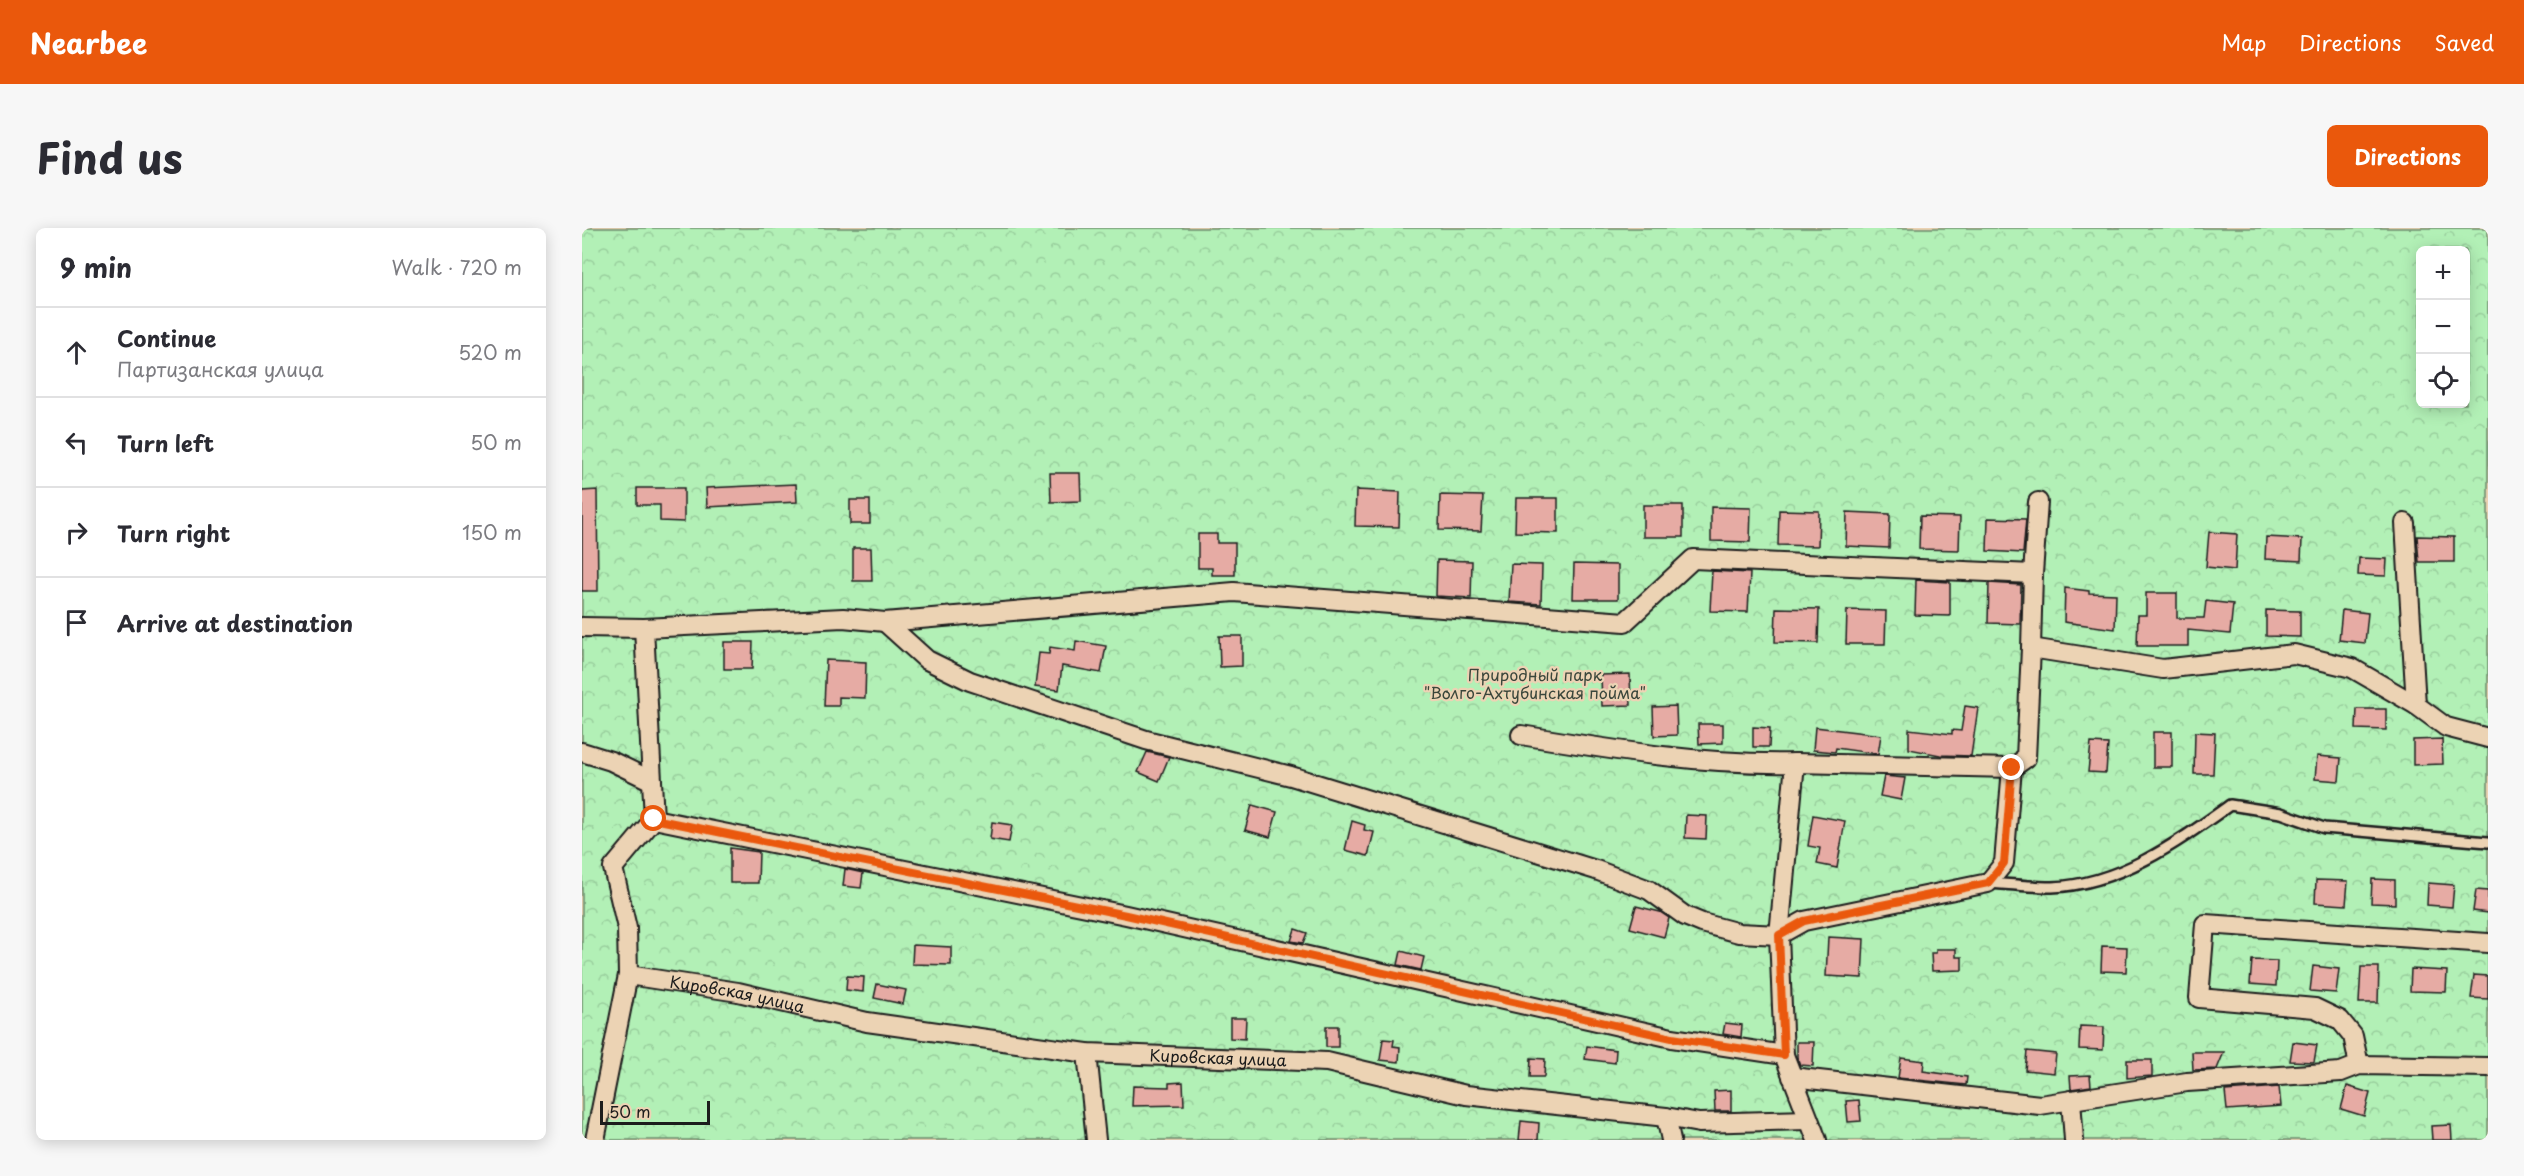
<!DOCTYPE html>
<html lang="en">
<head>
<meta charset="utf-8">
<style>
  body { margin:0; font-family:"Playpen Sans",sans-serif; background:#f7f7f7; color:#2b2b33 }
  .controls { position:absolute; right:18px; top:18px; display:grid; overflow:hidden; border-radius:9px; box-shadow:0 3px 15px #0003 }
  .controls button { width:54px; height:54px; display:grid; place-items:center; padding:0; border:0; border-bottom:2px solid #e1e1e2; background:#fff; color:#2b2b33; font:30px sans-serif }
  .scale { position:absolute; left:18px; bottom:15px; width:110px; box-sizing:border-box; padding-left:6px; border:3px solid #1c1c1c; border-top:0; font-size:16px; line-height:21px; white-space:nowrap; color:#1c1c1c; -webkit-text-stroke:4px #ecd3b4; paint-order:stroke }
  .stop { position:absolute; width:18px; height:18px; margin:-14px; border:4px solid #ea580c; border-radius:50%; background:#fff }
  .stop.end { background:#ea580c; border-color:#fff; box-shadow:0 2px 6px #0008 }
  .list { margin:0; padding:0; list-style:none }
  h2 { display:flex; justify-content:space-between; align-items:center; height:78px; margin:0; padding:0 24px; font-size:26px }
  h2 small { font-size:20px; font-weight:400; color:#7c7c81 }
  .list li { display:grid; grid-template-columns:39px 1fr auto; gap:18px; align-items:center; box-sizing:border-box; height:90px; padding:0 24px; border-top:2px solid #e1e1e2 }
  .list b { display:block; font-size:22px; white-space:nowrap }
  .list p { margin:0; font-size:20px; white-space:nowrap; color:#7c7c81 }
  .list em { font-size:20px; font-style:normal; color:#7c7c81 }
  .icon { flex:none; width:33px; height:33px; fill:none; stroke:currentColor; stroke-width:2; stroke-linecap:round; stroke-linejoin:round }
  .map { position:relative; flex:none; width:1906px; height:912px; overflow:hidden; border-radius:9px }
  header { display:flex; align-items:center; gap:36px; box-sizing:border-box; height:84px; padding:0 30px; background:#ea580c; color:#fff }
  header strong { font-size:28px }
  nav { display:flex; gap:33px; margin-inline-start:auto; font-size:21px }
  .intro { display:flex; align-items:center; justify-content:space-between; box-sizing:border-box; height:144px; padding:0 36px }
  h1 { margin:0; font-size:42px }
  .button { padding:15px 27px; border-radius:9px; background:#ea580c; color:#fff; font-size:21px; font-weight:700 }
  main { display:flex; gap:36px; padding:0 36px }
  aside { flex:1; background:#fff; border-radius:9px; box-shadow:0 3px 15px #0003 }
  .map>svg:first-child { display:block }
  .park { fill:url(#park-crowns); stroke:#678669; stroke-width:1.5; fill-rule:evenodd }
  .building { fill:#e6aba4; stroke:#1c1c1c; stroke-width:1.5 }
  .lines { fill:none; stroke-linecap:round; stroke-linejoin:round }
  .lane-casing { stroke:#1c1c1c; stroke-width:14 }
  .street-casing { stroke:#1c1c1c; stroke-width:22 }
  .lane { stroke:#ecd3b4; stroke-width:9 }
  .street { stroke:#ecd3b4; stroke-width:18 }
  .route { stroke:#ea580c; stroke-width:8 }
  .labels { text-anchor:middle; stroke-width:4.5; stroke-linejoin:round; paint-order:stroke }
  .park-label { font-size:16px; fill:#3a463b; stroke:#ecd3b4 }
  .street-label { font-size:16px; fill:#1c1c1c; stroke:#ecd3b4 }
</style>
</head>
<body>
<header>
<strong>Nearbee</strong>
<nav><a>Map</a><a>Directions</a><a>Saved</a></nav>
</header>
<div class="intro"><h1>Find us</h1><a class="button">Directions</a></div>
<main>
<aside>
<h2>9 min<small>Walk · 720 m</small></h2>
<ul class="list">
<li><svg class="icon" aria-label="ahead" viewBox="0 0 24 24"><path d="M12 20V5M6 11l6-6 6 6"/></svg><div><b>Continue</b><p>Партизанская улица</p></div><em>520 m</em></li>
<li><svg class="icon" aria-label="left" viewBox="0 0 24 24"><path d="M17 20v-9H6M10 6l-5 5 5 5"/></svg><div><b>Turn left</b></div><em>50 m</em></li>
<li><svg class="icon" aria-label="right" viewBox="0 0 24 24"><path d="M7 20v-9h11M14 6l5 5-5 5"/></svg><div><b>Turn right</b></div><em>150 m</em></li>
<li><svg class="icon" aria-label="arrive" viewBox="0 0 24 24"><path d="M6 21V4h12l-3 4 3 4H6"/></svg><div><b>Arrive at destination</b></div></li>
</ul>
</aside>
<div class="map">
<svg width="1906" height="912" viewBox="0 0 1906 912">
  <defs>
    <pattern id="park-crowns" width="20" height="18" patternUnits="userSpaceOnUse" patternTransform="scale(1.5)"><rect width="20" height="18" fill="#b2f0b6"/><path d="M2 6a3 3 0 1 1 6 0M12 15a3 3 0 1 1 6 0" fill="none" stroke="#98cd9c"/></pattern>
  </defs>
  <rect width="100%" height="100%" fill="#ecd3b4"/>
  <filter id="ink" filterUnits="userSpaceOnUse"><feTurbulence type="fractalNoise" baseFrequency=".0167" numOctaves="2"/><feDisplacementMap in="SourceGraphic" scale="12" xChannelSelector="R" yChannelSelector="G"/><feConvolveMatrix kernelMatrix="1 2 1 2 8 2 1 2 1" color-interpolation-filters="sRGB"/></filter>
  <g filter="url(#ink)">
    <!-- park -->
    <path class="park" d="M 0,0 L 1906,0 L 1906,912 L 0,912 ZM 1838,22 L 1884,22 L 1884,176 L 1838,176 Z"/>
    <!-- building -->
    <g class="building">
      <polygon points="468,245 498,245 499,273 469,274"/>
      <polygon points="214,256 215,274 125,279 124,260"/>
      <polygon points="55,260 102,260 102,294 78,293 78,277 55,277"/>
      <polygon points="15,262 16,363 0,363 0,263"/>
      <polygon points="774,262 818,264 817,299 773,298"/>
      <polygon points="858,267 901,268 899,303 857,302"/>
      <polygon points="934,270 976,270 976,305 933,304"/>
      <rect x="268" y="272" width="20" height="24"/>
      <rect x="1061" y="277" width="40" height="32"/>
      <polygon points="1129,279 1169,280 1168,314 1129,313"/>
      <polygon points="1197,282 1237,283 1236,318 1196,317"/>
      <polygon points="1265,284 1308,286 1307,320 1264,318"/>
      <polygon points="1338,288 1378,289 1377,322 1337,321"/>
      <polygon points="1406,290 1444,291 1441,325 1405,323"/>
      <polygon points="1627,304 1655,306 1653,342 1624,339"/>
      <polygon points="616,306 635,306 635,315 653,315 653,347 630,347 630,340 616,340"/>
      <polygon points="1835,308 1872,309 1872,334 1837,334"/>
      <polygon points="1684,309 1720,311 1719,333 1683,331"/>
      <polygon points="271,320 289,320 290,353 271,353"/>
      <polygon points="1777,330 1805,331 1804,348 1776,347"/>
      <polygon points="855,332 890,333 889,370 854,368"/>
      <polygon points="929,336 960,337 959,376 927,374"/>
      <polygon points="992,336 1036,337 1036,371 991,371"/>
      <polygon points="1130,343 1168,345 1166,384 1128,383"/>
      <polygon points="1334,352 1368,354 1368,388 1333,387"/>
      <polygon points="1407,355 1439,357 1438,396 1406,395"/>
      <polygon points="1483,360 1507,363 1507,365 1534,366 1533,401 1482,394"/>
      <polygon points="1564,365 1595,365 1595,390 1622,390 1624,373 1651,376 1648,406 1606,402 1606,418 1555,418 1556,387 1564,387"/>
      <polygon points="1194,380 1237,381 1236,415 1193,414"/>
      <polygon points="1265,382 1304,383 1303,416 1264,416"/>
      <polygon points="1684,382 1718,383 1718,409 1684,408"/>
      <polygon points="1760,382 1786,385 1783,415 1757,412"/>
      <polygon points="637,408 660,408 660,438 638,439"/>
      <polygon points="494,413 524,418 519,445 480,438 477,462 453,459 457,425 467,426 468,419 493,423"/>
      <polygon points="142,414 171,414 170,441 142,441"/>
      <polygon points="244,432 284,434 283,470 257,469 257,478 242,478"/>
      <polygon points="1048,446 1049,477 1020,478 1019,447"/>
      <polygon points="1094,478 1095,507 1072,508 1071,479"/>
      <polygon points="1383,478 1396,480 1389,528 1358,527 1327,521 1327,501 1370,506 1370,502 1379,503"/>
      <polygon points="1775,481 1804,481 1804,502 1774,501"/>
      <polygon points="1116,496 1141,496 1141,515 1117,516"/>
      <polygon points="1171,499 1188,500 1187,519 1171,519"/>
      <polygon points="1233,499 1299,507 1296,526 1254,520 1253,524 1231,522"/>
      <rect x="1571" y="504" width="19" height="35"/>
      <polygon points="1613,504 1633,505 1631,546 1612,546"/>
      <polygon points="1860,511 1861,536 1831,537 1831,512"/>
      <polygon points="1509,515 1526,516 1524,545 1506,544"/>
      <polygon points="565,524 587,529 577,553 556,544"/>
      <polygon points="1735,528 1759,530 1757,553 1733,551"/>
      <polygon points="1302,548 1323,550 1319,572 1298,568"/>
      <polygon points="670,577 695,584 688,609 663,602"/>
      <polygon points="1104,587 1125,588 1124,611 1103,610"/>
      <polygon points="1231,587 1263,593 1255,640 1235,636 1238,620 1226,618"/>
      <polygon points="770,593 783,597 782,602 792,604 786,628 763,622"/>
      <polygon points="410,594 430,597 427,614 408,611"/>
      <polygon points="148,620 177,624 176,655 148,655"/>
      <polygon points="263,641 281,645 279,660 261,658"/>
      <polygon points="1790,651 1813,652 1813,676 1789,675"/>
      <polygon points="1734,652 1766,653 1764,677 1733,675"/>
      <polygon points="1846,655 1872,657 1870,679 1845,677"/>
      <polygon points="1894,662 1906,663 1906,685 1891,683"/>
      <polygon points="1054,678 1078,684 1087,690 1082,709 1048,700"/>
      <polygon points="713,701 725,705 721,715 709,713"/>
      <polygon points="1246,709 1282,711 1280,750 1244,748"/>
      <polygon points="331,717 369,719 369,737 330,736"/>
      <polygon points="1520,718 1545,719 1544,744 1519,743"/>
      <polygon points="1354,721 1374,721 1374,729 1380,729 1380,742 1350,743 1349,725 1354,725"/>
      <polygon points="819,723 842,729 839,742 816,737"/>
      <polygon points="1670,732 1695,733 1694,758 1668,756"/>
      <polygon points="1731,738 1757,741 1754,765 1728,763"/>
      <polygon points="1779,739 1797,739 1796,775 1777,775"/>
      <polygon points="1829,741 1865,743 1864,764 1828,763"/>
      <polygon points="1892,747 1906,748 1906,771 1889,770"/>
      <polygon points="265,748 282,749 281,764 264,762"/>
      <polygon points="295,756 324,762 321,776 292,770"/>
      <polygon points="648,790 664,790 663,811 648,810"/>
      <polygon points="1143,795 1160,797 1159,809 1141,806"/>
      <rect x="744" y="798" width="12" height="21"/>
      <polygon points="1498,798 1522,799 1521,822 1497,821"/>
      <polygon points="801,811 812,812 811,818 818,819 817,834 798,832"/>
      <polygon points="1215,814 1232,814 1231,838 1218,837 1215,829"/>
      <polygon points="1711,814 1735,817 1732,834 1708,833"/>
      <polygon points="1005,818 1034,822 1033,835 1003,831"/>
      <polygon points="1445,823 1474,826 1472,845 1443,842"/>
      <polygon points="1610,824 1642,824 1635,841 1611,842"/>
      <polygon points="949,830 963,831 962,849 948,849"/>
      <polygon points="1319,830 1342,833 1341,843 1385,849 1384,857 1316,850"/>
      <polygon points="1545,832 1570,832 1570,848 1545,850"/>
      <polygon points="1508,847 1509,858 1489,861 1488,848"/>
      <polygon points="601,854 602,877 550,878 551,858 587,859 587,855"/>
      <polygon points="1765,858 1788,865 1782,888 1759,881"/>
      <polygon points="1697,859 1699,878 1645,882 1643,863"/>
      <polygon points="1149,862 1149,883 1133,883 1132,863"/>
      <polygon points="1277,872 1279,893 1266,894 1264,873"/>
      <polygon points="939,893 957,895 956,912 937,912"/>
      <polygon points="1869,897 1870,912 1850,912 1849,898"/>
    </g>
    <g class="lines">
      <defs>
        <path id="lane" d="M 1406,655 C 1427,656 1449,659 1470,659 C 1537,657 1596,614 1648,577 L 1699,585 L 1742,600 L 1906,614"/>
        <g id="street">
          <polyline points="1823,295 1834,477 1864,499 1906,510"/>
          <polyline points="0,399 62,400 261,390 303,394"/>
          <polyline points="1449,420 1451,346"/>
          <path d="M 939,507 C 1030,522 1121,537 1213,535 L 1197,707 L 1157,705 L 1120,695 L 1103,688 L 1067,662 L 1014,642 L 709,548 L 564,512 L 388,453 L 345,432 L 303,394 L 652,364 L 1043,394 L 1111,331 L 1451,346 L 1456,274"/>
          <polyline points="0,524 29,533 70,553"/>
          <polyline points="1213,535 1430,540 1422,635 1406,655 1222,693 1197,707 1202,827 1235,912"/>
          <polyline points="1430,540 1444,530 1449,420 1581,441 1712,426 1770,440 1834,477"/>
          <polyline points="72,591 544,687 1090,810 1202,827"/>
          <path id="s1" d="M 46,747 L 156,764 L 285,794 L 505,825 L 745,834 L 884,867 L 1084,889 L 1117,895 L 1226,892"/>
          <polyline points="505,825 514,912"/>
          <polyline points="1777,837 1771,808 1758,792 1733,780 1617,770 1623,696 1906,715"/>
          <polyline points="1210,849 1458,877 1605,854 1759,844 1777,837 1906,839"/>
          <polyline points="1489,872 1492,912"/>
          <polyline points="1084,889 1089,912"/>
          <polyline points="13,912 46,747 45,700 31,640 72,591 62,400"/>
        </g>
      </defs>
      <!-- lane casing -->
      <use href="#lane" class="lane-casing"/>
      <!-- street casing -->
      <use href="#street" class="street-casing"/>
      <!-- lane -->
      <use href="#lane" class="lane"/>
      <!-- street -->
      <use href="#street" class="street"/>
    </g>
  </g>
  <g class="lines" filter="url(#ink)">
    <!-- route -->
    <polyline class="route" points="72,591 544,687 1090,810 1202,827 1197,707 1222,693 1406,655 1422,635 1430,540"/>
  </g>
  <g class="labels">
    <!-- park labels -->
    <g class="park-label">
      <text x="953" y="453">Природный парк<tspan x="953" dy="18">"Волго-Ахтубинская пойма"</tspan></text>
    </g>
    <!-- street labels -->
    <g class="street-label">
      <text dy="6" stroke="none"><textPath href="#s1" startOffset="111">Кировская улица</textPath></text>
      <text dy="6" stroke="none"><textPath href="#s1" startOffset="597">Кировская улица</textPath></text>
    </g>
  </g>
</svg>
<div class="controls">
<button>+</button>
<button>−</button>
<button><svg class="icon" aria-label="locate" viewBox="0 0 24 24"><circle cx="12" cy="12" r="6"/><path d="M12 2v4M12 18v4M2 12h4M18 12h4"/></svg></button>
</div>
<div class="scale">50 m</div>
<div class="stop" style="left:72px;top:591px"></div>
<div class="stop end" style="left:1430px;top:540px"></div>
</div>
</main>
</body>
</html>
